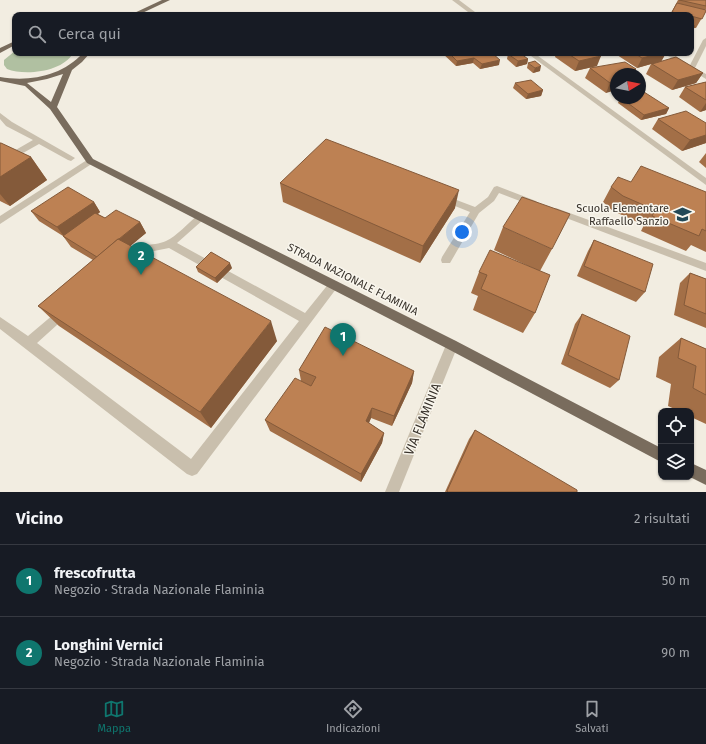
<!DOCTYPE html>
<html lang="it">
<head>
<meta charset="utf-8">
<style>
  body { margin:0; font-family:"Fira Sans",sans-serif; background:#20242c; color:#f1f3f6 }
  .controls { position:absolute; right:12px; bottom:12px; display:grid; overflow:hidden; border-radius:8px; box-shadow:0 1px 3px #0004 }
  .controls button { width:36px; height:36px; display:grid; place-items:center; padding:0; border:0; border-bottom:1px solid #363941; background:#171b24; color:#f1f3f6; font:20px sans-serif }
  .compass { position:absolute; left:610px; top:68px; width:36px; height:36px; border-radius:50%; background:#171b24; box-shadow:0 1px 3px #0004; rotate:80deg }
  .you { position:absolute; left:462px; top:232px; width:14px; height:14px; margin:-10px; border:3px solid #fff; border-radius:50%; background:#1a73e8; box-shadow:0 0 0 6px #1a73e833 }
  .badge { display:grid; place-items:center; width:26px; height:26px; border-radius:50%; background:#0f766e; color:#fff; font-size:13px; font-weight:700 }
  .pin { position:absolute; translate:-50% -33px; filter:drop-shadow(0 1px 2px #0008) }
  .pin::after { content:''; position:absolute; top:21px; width:14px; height:12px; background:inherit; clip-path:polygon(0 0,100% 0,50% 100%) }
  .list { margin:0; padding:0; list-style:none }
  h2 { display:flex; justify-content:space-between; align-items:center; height:52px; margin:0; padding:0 16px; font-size:17px }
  h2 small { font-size:13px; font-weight:400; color:#9ea1a6 }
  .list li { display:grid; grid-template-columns:26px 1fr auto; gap:12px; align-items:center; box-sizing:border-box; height:72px; padding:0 16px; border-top:1px solid #363941 }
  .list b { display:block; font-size:15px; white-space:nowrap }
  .list p { margin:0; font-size:13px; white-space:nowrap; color:#9ea1a6 }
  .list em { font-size:13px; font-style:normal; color:#9ea1a6 }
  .icon { flex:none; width:22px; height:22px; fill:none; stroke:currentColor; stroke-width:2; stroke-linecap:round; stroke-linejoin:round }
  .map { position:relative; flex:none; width:706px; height:492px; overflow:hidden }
  .search { position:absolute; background:#171b24; box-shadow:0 1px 3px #0004; left:12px; right:12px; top:12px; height:44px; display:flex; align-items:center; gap:10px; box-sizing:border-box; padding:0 14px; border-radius:8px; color:#9ea1a6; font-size:15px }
  .sheet { height:196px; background:#171b24 }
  nav { display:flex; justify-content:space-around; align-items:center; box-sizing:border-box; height:56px; border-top:1px solid #363941; background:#171b24; font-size:11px; color:#9ea1a6 }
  nav a { display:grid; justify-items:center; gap:2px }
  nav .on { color:#0f766e }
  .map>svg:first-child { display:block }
  .green { fill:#b0c0a1 }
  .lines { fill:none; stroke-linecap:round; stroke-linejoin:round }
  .minor { fill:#c9bfad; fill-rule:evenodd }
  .major { fill:#796c5d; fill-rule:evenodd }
  .wall { fill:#a36f47 }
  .shaded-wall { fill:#845a3a }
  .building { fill:#bd8153; stroke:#845a3a }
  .labels { text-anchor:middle; stroke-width:3; stroke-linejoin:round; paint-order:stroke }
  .poi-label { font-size:11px; fill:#38322b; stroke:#f9f6ed; text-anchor:end }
  .street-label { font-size:11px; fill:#38322b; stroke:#f9f6ed }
  .near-street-label { font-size:13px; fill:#38322b; stroke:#f9f6ed }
</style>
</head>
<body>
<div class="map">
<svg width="706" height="492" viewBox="0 0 706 492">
  <rect width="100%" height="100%" fill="#f2ede1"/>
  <!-- green -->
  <path class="green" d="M 15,51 L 15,53 L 73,53 C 63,72 25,76 7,69 L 4,65 L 4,60 Z"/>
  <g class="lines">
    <!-- minor -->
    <g class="minor">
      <polygon points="452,0 459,0 479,15 472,15"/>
      <polygon points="706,38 706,46 695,68 706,74 706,79 663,53 671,53 690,65 703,40"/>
      <polygon points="527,53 534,53 706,178 706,185"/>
      <polygon points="0,113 12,122 75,158 71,161 68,160 39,144 0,166 0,159 33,140 6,126 0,119"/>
      <polygon points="90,158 94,161 93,163 0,224 0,216"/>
      <polygon points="497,186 536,201 538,203 533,206 499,193 494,201 479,213 450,263 442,263 441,260 442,257 470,212 440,200 438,198 440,196 446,196 475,207 488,197 494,187"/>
      <polygon points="556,208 706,263 706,271 553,213 551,211"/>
      <path d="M 201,214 L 204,215 L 206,217 L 204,219 L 177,243 L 305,313 L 330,282 L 334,281 L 338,282 L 339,285 L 197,474 L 192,476 L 187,474 L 0,329 L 0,317 L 28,336 L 60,309 L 64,307 L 68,309 L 70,312 L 68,315 L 37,343 L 191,459 L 299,321 L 169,248 L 139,254 L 129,261 L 125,260 L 124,257 C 132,242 153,247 166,241 C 176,237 189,222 198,215 Z"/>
      <polygon points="452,340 456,341 458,345 399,492 385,492 446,345 448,341"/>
    </g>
    <!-- major -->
    <g class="major">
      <polygon points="162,0 170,0 138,15 130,15"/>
      <polygon points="15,41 15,45 0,53 0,48"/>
      <path d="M 83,53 L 90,53 L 82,62 L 72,70 L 57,107 L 93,159 L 456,341 L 661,448 L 661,462 L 448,349 L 87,163 L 50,109 L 25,86 L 0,81 L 0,77 C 30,82 62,76 83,53 ZM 63,74 L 51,102 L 27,83 L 47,79 Z"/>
      <polygon points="691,463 706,470 706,485 690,477 691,477"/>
    </g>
  </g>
  <!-- wall -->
  <g class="wall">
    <polygon points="678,0 706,0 706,9 705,10 706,11 696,28 694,28 691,33 691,15 670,15"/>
    <polygon points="442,53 492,53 499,65 480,69 473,63 456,66"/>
    <polygon points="556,53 597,53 597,66 575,71 555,57"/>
    <polygon points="614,53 666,53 661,61 703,73 696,83 672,90 646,74 651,64 637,68"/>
    <polygon points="508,54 528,59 527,64 516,67 507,59"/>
    <polygon points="528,63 540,71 533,73 527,68"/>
    <polygon points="590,68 636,69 635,73 606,93 585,78"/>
    <polygon points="706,82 706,110 700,112 679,97 685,87"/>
    <polygon points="515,83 543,90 541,96 526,99 513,88"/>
    <polygon points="620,98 669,108 666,114 641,120 618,103"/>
    <polygon points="658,119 706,123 706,143 682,151 652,129"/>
    <polygon points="0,143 31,157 47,180 10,206 0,201"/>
    <polygon points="706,153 706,168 699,162"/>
    <polygon points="631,182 706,192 706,252 691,245 686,251 641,231 644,225 613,211 603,202 611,187"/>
    <polygon points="280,183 455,208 420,263 283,202"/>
    <polygon points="94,202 100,212 98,214 105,218 140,222 146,233 130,246 277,341 211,428 59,326 38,306 93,260 71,247 63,236 39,221 31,211"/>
    <polygon points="503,227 552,249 540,271 535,313 523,333 473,310 478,296 471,293 479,272 539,271 494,250"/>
    <polygon points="594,240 645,292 636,302 577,276 588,251"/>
    <polygon points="196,267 232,268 217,283 198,272"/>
    <polygon points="690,273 706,279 706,328 674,315 680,283"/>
    <polygon points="582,314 619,380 610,388 561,364 575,324"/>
    <polygon points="681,338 706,349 706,424 691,417 691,411 679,411 668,406 671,384 656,377 659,357"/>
    <polygon points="299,370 414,371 412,383 392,426 371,418 369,423 384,433 382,443 361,482 270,431 265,420 301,381"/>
    <polygon points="475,430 577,492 445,492 469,439"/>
  </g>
  <!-- shaded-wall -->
  <g class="shaded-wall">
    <polygon points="662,53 666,53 661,62 652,64 651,64 637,68 642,58"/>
    <polygon points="601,56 597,66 575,71 579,61"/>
    <polygon points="474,58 473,63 456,66 457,61"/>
    <polygon points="528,59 527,64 516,67 518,61"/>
    <polygon points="500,60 499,65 480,69 482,64"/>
    <polygon points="541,66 540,71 533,73 535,68"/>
    <polygon points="703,73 696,83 672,90 678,80"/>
    <polygon points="616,81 616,90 606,93 610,83"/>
    <polygon points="543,90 541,96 526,99 528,94"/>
    <polygon points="706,103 706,110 700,112"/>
    <polygon points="669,108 666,114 641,120 644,115"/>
    <polygon points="706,135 706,143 682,151 690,140"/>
    <polygon points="31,157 47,180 10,206 0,194 0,177"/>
    <polygon points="459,190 455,208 420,263 423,246"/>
    <polygon points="94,202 100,212 65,238 57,227"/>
    <polygon points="140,222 146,233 105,267 98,257"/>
    <polygon points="230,263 232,268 217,283 215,278"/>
    <polygon points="271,321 277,341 211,428 200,412"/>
    <polygon points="414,371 412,383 392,426 394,416"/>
    <polygon points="372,408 371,418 365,431 366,421"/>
    <polygon points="384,433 382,443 361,482 361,474"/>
  </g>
  <!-- building -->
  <g class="building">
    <polygon points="679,0 706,0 706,6"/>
    <polygon points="677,3 706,10 706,11 702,19 691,16 691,15 686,15 672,12"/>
    <polygon points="691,25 695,26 691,33"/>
    <polygon points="449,53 492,53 500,60 482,64 474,58 457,61"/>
    <polygon points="511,53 520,53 528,59 518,61 508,54"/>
    <polygon points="567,53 597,53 601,56 579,61"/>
    <polygon points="634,53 662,53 642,58"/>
    <polygon points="676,57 703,73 678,80 652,64"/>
    <polygon points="535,61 541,66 535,68 528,63"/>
    <polygon points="625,62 636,69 632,70 637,74 616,74 616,81 610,83 590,68"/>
    <polygon points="531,80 543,90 528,94 515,83"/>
    <polygon points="706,82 706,100 685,87"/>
    <polygon points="644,92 669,108 644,115 621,98 640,98 640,93"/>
    <polygon points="686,111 706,123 706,135 690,140 658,119"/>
    <polygon points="326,139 459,190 423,246 280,183"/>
    <polygon points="0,143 1,143 31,157 0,177"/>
    <polygon points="641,166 706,192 706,231 702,229 699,236 652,216 655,210 623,196 611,187 618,177 631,182"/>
    <polygon points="68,187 94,202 57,227 31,211"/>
    <polygon points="522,197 570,214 552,249 503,227"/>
    <polygon points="116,210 140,222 119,239 118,239 97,257 63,236 95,213 105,218"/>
    <polygon points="118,239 271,321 200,412 38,306"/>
    <polygon points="594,240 653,264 645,292 584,266"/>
    <polygon points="490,250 550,275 535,313 481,289 487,275 479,272"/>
    <polygon points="211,252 230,263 215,278 196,267"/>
    <polygon points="690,273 706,279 706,314 684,305"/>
    <polygon points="582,314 630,336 619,380 568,355"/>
    <polygon points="325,327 414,371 394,416 372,408 366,421 384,433 361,474 265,420 295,378 311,386 316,377 299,370"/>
    <polygon points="681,338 706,349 706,395 693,388 696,366 678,358"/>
    <polygon points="475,430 577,490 577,492 448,492 447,491"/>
  </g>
  <!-- icons -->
  <defs>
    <symbol id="school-bare" viewBox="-9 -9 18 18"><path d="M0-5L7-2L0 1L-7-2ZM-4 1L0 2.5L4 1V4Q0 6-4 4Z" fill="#234957" stroke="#f9f6ed" stroke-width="2.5" paint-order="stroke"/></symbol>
  </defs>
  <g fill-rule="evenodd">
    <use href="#school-bare" x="670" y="202" width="25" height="25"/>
  </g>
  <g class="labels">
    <!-- poi labels -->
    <g class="poi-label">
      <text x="669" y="212">Scuola Elementare<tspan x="669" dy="13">Raffaello Sanzio</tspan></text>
    </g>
    <!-- street labels -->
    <g class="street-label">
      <text transform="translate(353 279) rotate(27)" y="4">STRADA NAZIONALE FLAMINIA</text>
    </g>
    <!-- near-street labels -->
    <g class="near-street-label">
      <text transform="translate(422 419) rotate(-68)" y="5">VIA FLAMINIA</text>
    </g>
  </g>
</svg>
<div class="controls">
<button><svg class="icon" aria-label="locate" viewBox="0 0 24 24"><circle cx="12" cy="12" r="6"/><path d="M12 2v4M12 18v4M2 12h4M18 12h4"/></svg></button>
<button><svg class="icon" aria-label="layers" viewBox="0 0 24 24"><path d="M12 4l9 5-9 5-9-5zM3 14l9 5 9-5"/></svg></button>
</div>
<svg class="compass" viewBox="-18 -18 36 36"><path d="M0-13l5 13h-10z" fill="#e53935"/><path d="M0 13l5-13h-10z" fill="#9ea1a6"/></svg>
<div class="you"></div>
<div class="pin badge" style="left:343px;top:356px">1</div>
<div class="pin badge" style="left:141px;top:275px">2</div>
<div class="search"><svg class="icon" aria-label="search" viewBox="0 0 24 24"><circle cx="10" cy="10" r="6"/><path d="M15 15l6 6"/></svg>Cerca qui</div>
</div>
<section class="sheet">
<h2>Vicino<small>2 risultati</small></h2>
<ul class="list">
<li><span class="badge">1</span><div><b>frescofrutta</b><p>Negozio · Strada Nazionale Flaminia</p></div><em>50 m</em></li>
<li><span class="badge">2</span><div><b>Longhini Vernici</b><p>Negozio · Strada Nazionale Flaminia</p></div><em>90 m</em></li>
</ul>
</section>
<nav>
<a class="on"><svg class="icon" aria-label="map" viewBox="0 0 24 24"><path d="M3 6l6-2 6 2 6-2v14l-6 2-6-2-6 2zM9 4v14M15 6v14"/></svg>Mappa</a>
<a><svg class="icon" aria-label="directions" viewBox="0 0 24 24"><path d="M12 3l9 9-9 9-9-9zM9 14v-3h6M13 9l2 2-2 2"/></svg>Indicazioni</a>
<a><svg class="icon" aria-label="saved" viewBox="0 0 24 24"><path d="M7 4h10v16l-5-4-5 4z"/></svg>Salvati</a>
</nav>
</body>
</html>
